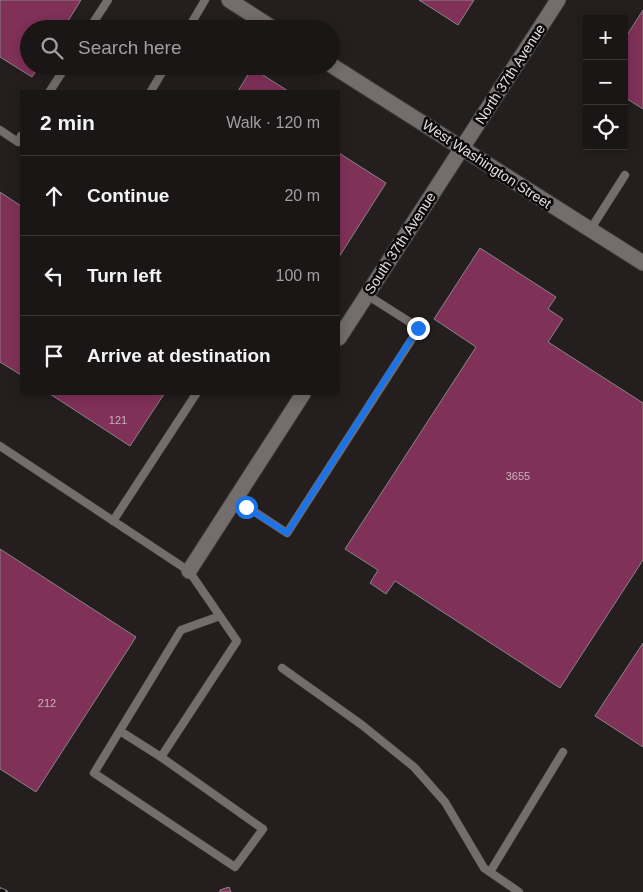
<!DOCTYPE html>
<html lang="en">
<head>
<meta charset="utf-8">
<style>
  body { margin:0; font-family:Arial,sans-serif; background:#241f1f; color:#f1f3f6 }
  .controls { position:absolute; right:15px; top:15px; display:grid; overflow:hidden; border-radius:0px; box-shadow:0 2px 12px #0003 }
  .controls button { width:45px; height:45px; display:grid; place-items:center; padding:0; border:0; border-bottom:1px solid #393535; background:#1b1616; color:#f1f3f6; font:25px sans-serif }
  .stop { position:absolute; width:15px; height:15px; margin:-11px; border:4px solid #1a73e8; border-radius:50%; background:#fff }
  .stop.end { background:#1a73e8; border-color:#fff; box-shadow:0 1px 5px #0008 }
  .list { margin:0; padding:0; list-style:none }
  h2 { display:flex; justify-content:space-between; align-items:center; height:65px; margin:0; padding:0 20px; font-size:21px }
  h2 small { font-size:16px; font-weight:400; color:#a09fa1 }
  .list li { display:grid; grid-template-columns:32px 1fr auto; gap:15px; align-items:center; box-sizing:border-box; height:80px; padding:0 20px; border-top:1px solid #393535 }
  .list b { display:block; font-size:19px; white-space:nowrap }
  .list em { font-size:16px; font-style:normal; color:#a09fa1 }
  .icon { flex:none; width:28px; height:28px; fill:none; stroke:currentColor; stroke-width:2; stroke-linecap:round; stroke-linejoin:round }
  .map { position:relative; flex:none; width:643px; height:892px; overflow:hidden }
  .search { position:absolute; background:#1b1616; box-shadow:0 2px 12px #0003; left:20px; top:20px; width:320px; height:55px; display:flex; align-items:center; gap:12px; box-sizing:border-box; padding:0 18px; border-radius:28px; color:#a09fa1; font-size:19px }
  .panel { position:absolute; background:#1b1616; box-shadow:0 2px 12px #0003; left:20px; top:90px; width:320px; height:305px; border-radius:0px }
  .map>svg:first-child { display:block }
  .building { fill:#803158; stroke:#8a8486 }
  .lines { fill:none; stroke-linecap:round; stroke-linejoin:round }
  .lane-casing { stroke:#403b3b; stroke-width:9 }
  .street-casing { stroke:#403b3b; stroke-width:17 }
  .lane { stroke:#736d6d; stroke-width:8 }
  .street { stroke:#736d6d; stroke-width:15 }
  .rail-casing { stroke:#959090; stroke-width:5.5 }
  .rail { stroke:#0b0909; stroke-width:4; stroke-dasharray:11; stroke-linecap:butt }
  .route { stroke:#1a73e8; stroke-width:6 }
  .labels { text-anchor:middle; stroke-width:5; stroke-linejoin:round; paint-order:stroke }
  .number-label { font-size:11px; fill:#cab3bc }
  .street-label { font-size:14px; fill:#e2dede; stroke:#0b0909 }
</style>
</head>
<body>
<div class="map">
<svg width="643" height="892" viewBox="0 0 643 892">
  <rect width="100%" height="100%" fill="#241e1e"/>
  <!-- building -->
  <g class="building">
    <polygon points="0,0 81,0 63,29 29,29 29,66 39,66 32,77 0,57"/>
    <polygon points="419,0 474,0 458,25"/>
    <polygon points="643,10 643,109 624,97 624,40"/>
    <polygon points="252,68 288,91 238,91"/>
    <polygon points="339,153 386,183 339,257"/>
    <polygon points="0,192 21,206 21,375 0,362"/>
    <polygon points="480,248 556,297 548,309 563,319 548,342 643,403 643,560 560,688 395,581 386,594 370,583 378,570 345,549 476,347 434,319"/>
    <polygon points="50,394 164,394 130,446"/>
    <polygon points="0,549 136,637 36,792 0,769"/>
    <polygon points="643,643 643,747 595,716"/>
    <polygon points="229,887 231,892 220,892 220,890"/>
  </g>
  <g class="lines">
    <defs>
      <g id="lane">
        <polyline points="89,29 108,0"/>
        <polyline points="188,29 205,0"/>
        <polyline points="50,91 66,66"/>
        <polyline points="151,91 166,66"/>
        <polyline points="0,130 18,142 21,136"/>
        <polyline points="590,230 625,175"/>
        <polyline points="0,446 189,571 237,641 161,757 263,829 235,867 94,773 181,630 220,616"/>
        <polyline points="235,499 287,533 419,328 367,295"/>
        <polyline points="113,521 196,394"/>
        <polyline points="282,668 362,725 414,767 445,802 484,868 519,892"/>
        <polyline points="120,731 161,757"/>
        <polyline points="490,872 563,752"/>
      </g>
      <g id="street">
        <polyline points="229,0 274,29"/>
        <polyline points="331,65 643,263"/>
        <polyline points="339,338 558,0"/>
        <polyline points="189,571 303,394"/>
      </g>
    </defs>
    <!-- lane casing -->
    <use href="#lane" class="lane-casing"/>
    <!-- street casing -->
    <use href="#street" class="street-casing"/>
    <!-- lane -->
    <use href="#lane" class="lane"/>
    <!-- street -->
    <use href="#street" class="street"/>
    <defs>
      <polyline id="rail" points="0,890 5,892"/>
    </defs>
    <!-- rail casing -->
    <use href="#rail" class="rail-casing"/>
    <!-- rail -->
    <use href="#rail" class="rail"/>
  </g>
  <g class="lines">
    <!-- route -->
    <polyline class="route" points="246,507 287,533 418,328"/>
  </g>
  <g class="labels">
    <!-- number labels -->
    <g class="number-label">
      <text x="118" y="424">121</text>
      <text x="518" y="480">3655</text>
      <text x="47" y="707">212</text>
    </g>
    <!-- street labels -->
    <g class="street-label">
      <text transform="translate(510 74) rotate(-57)" y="5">North 37th Avenue</text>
      <text transform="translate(487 164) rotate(33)" y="5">West Washington Street</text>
      <text transform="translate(400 243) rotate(-57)" y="5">South 37th Avenue</text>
    </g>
  </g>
</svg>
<div class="controls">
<button>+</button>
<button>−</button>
<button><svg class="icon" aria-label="locate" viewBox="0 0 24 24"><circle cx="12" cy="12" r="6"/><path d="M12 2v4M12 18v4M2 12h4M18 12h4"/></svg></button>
</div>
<div class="stop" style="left:246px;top:507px"></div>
<div class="stop end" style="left:418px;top:328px"></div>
<div class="search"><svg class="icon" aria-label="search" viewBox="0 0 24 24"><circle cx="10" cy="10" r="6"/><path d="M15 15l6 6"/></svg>Search here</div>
<section class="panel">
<h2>2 min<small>Walk · 120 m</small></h2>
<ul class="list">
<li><svg class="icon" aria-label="ahead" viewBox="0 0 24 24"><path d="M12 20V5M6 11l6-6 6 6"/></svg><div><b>Continue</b></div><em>20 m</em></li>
<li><svg class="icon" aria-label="left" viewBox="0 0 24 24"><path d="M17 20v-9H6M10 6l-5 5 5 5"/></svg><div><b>Turn left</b></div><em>100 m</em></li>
<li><svg class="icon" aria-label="arrive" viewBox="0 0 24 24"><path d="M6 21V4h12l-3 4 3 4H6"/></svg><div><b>Arrive at destination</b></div></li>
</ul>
</section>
</div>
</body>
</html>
